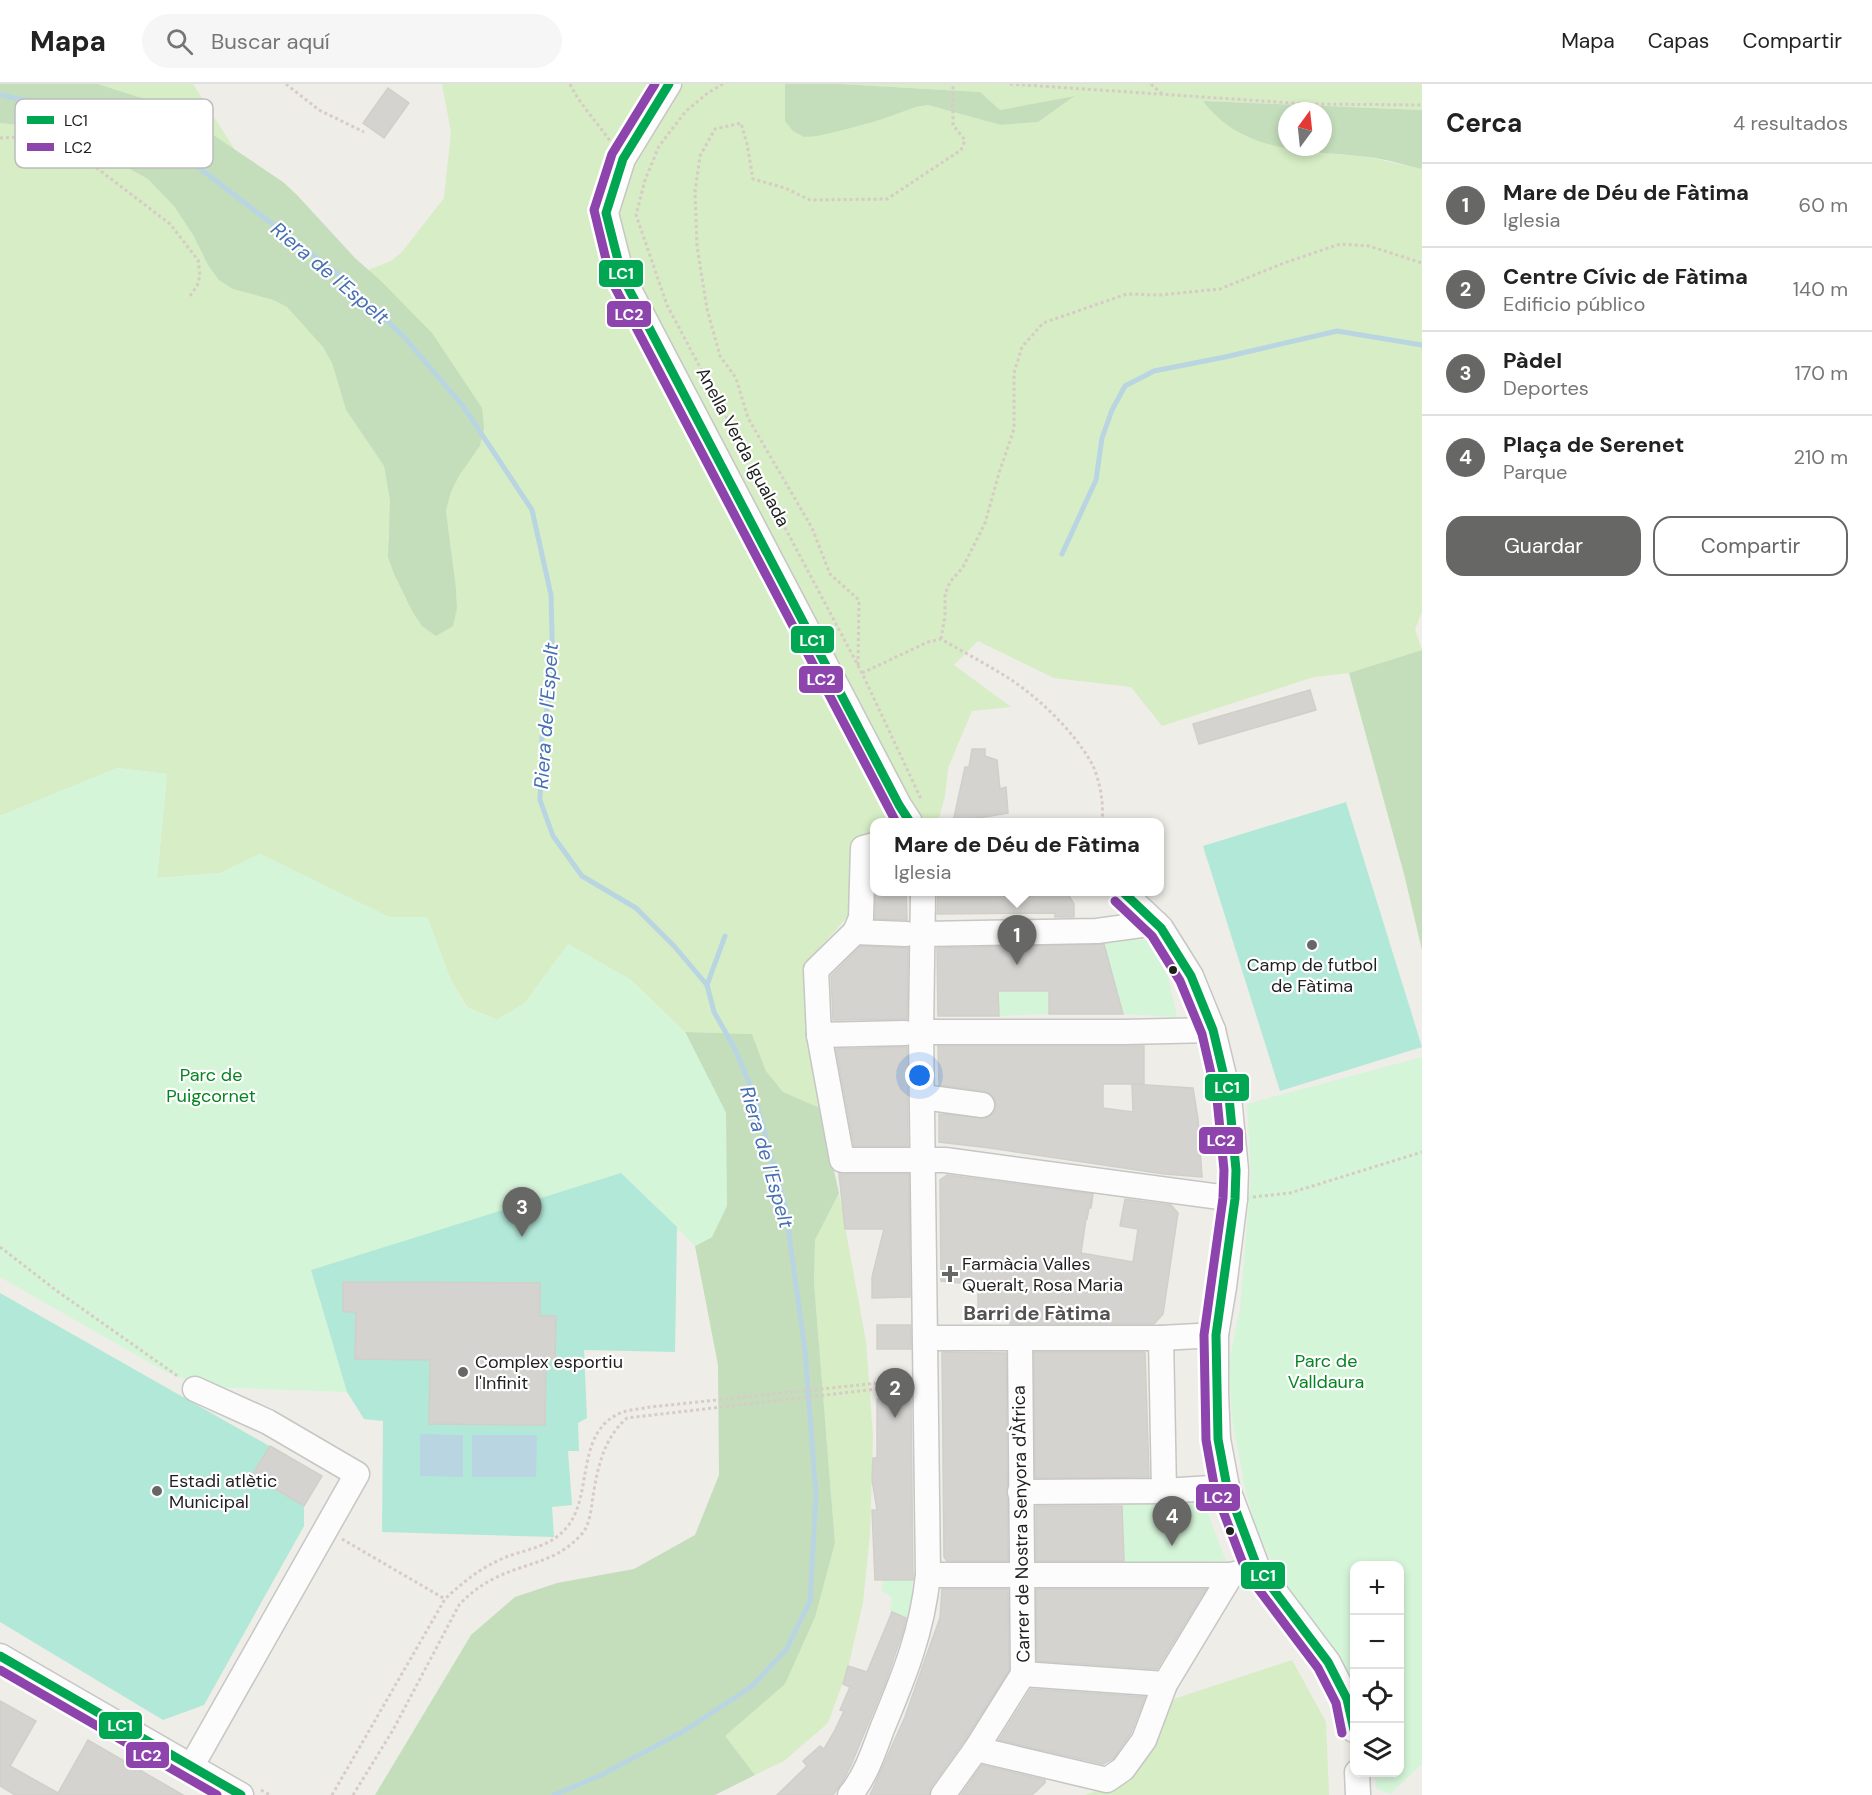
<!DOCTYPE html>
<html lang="es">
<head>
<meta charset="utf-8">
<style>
  body { margin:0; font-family:"DM Sans",sans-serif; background:#f6f6f6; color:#222 }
  .controls { position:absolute; right:18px; bottom:18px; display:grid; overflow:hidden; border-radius:12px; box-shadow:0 3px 9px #0003 }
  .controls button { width:54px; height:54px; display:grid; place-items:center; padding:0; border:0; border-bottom:2px solid #e0e0e0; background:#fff; color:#222; font:30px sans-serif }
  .compass { position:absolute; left:1278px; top:18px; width:54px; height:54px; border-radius:50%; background:#fff; box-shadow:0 3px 9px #0003; rotate:15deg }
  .you { position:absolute; left:920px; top:992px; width:21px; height:21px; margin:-15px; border:4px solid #fff; border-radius:50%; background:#1a73e8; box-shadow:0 0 0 9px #1a73e833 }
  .badge { display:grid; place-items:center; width:39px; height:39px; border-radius:50%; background:#676765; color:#fff; font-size:20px; font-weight:700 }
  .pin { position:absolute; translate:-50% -50px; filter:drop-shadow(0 2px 3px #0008) }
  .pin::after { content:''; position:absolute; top:32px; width:21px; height:18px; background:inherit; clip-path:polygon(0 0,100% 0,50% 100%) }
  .popup { position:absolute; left:870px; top:734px; width:294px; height:78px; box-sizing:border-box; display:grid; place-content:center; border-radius:12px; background:#fff; filter:drop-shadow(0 2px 4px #0005); font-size:20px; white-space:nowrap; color:#767676 }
  .popup b { font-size:22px; color:#222 }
  .popup::after { content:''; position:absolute; left:50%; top:100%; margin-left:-12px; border:12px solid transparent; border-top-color:#fff }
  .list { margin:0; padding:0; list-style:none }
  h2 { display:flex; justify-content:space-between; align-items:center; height:78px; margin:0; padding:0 24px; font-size:26px }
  h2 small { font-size:20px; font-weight:400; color:#767676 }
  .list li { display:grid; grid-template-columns:39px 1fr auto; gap:18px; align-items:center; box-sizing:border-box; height:84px; padding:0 24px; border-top:2px solid #e0e0e0 }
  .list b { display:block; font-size:22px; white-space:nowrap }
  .list p { margin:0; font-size:20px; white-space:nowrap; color:#767676 }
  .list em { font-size:20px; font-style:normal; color:#767676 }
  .actions { display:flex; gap:12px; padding:18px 24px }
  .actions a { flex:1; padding:14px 0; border:2px solid #676765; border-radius:18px; text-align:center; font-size:21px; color:#676765 }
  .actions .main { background:#676765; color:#fff }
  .icon { flex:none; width:33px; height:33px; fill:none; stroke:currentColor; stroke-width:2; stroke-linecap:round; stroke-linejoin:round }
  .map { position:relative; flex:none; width:1422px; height:1711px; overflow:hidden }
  header { display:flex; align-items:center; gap:36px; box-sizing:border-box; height:84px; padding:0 30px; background:#fff; border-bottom:2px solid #e0e0e0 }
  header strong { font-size:28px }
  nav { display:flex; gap:33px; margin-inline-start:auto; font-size:21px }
  .search { width:420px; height:54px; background:#f6f6f6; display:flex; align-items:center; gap:15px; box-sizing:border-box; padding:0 21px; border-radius:33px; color:#767676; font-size:22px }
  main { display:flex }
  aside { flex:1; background:#fff }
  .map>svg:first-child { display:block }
  .grass { fill:#d6edc5 }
  .forest { fill:#c4debc; fill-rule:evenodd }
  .park { fill:#d5f5d9 }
  .pitch { fill:#b2e8d8 }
  .water { fill:#bad5e2 }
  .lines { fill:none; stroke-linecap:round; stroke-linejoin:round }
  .stream { stroke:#bad5e2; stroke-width:5 }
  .building { fill:#d5d3cf; stroke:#d1cfc9; stroke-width:1.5 }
  .minor-casing { stroke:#c6c6c4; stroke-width:27 }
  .path { stroke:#d8cbc6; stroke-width:3; stroke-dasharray:3 3; stroke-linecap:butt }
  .minor { stroke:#fcfcfc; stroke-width:24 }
  .bus-1-casing { stroke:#fff; stroke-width:14 }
  .bus-2-casing { stroke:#fff; stroke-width:14 }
  .bus-1 { stroke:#00a651; stroke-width:9 }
  .bus-2 { stroke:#8e44ad; stroke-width:9 }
  .poi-dot { fill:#676765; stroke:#fff; stroke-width:2 }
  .bus-dot { fill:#1f1f1f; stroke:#fff; stroke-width:2 }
  .labels { text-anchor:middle; stroke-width:4.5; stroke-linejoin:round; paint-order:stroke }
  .street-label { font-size:18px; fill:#1f1f1f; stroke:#fff }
  .poi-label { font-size:18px; fill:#1f1f1f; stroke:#fff; text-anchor:start }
  .park-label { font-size:18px; fill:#078421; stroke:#fff }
  .water-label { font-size:20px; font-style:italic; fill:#476fb4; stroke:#fff }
  .neighbourhood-label { font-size:20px; font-weight:bold; fill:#525252; stroke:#fff }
  .key { fill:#fff; stroke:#bcbcbc; stroke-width:1.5 }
  .key-label { font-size:16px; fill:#1f1f1f }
  .line-badge { stroke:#fff; stroke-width:2 }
  .badge-label { font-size:16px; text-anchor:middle; font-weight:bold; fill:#fff }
</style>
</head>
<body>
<header>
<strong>Mapa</strong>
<div class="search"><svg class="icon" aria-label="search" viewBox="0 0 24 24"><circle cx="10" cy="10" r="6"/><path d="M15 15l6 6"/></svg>Buscar aquí</div>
<nav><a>Mapa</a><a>Capas</a><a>Compartir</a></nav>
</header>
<main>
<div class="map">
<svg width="1422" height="1711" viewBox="0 0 1422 1711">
  <rect width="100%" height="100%" fill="#eeede8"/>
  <!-- grass -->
  <g class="grass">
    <path d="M 98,0 L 193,0 L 235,66 C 192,36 149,14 98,0 Z"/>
    <polygon points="442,0 785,0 786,10 830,48 880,36 916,23 928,21 1001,41 1038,38 1074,13 1000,26 980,8 841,0 1422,0 1422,26 1204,17 1225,39 1247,53 1294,66 1367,73 1422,85 1422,528 1415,545 1422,566 1349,589 1314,593 1162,642 1131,603 1054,594 978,557 954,581 1011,623 972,627 948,684 945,712 938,738 874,738 874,753 854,755 849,831 807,878 816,995 820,1024 783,1008 766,987 752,950 685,948 631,896 568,860 525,919 497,936 467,923 450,894 427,833 389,833 260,770 220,789 157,794 167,690 117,684 0,732 0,39 18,41 69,56 102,70 148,95 174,121 193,151 208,181 233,205 273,216 287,223 323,263 332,279 346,326 384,382 390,417 391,435 388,455 394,490 412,527 457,524 456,504 446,427 451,408 459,392 480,362 419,236 368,186 391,177 402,168 444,114 451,48"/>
    <polygon points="839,1109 866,1258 873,1353 870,1450 863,1518 848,1584 828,1639 784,1677 755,1691 724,1652 785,1600 835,1459 814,1199 815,1156"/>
    <polygon points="1292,1576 1326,1638 1329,1711 1085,1711 1101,1705 1165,1618"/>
  </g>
  <!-- forest -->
  <g class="forest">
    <polygon points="0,0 98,0 148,16 200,42 283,98 297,111 355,174 381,197 432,249 482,324 484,344 480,362 459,392 451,408 446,427 456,504 457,524 453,542 436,552 422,542 412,527 394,490 388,473 390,417 384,382 346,326 332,279 323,263 287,223 273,216 233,205 219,196 208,181 193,151 174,122 148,95 102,70 69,56 18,41 0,39"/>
    <polygon points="785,0 841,0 980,8 1000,26 1075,12 1038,38 1001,41 928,21 916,23 880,36 843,46 817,52 804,53 793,47 785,37"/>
    <path d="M 1203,17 L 1422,26 L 1422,85 C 1404,81 1386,75 1368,73 C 1308,66 1244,71 1203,17 ZM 1287,27 L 1323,27 L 1323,63 L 1287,63 Z"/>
    <polygon points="1422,566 1422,866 1404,790 1349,589"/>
    <polygon points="685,948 752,950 766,987 783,1008 820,1024 839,1109 815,1156 814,1199 835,1459 815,1533 785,1600 725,1652 755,1691 715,1711 375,1711 471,1551 515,1513 557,1499 634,1485 695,1451 719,1391 718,1281 695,1162 712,1153 726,1029"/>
  </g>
  <!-- park -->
  <g class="park">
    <polygon points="117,684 167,690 157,794 220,789 260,770 389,833 427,833 450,894 466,923 496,936 525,919 568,860 631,896 685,948 726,1029 727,1122 712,1153 695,1162 621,1089 311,1187 347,1308 206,1303 166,1288 0,1193 0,732"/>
    <polygon points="1103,856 1148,856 1168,893 1177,933 1123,930"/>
    <polygon points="1049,906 1049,930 999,932 998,907"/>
    <polygon points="1422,973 1422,1680 1390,1710 1377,1705 1374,1689 1400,1688 1400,1482 1354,1482 1354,1608 1328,1555 1309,1533 1277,1487 1258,1451 1245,1404 1232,1335 1229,1278 1240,1225 1251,1090 1247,1020"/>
    <polygon points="1122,1414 1202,1414 1226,1477 1124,1479"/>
    <polygon points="884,1496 913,1496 910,1536 890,1528 892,1514 881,1506"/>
  </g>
  <!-- pitch -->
  <g class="pitch">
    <polygon points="1346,718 1422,963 1280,1007 1203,762"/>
    <polygon points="621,1089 677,1143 675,1268 584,1266 587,1334 578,1339 579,1367 568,1367 572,1421 552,1423 554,1453 382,1448 383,1337 364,1335 347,1308 311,1186"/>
    <polygon points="0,1209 322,1392 304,1422 304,1442 204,1621 163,1636 0,1538"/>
  </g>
  <!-- water -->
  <g class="water">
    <polygon points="420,1350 463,1351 463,1393 420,1392"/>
    <polygon points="472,1351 537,1351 536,1393 472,1393"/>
  </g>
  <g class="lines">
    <!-- stream -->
    <g class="stream">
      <polyline points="0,11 127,38 173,64 339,191 404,253 463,322 532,426 551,511 553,591 542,653 540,716 553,752 582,792 636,824 674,862 707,901 714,928 734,963 754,1011 785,1122 805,1267 816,1411 810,1517 786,1566 751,1603 684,1647 599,1692 554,1711"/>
      <polyline points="1062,470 1096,396 1102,354 1112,326 1125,302 1154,287 1225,273 1337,247 1422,261"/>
      <polyline points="707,901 725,852"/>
    </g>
  </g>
  <!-- building -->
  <g class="building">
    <polygon points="388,4 409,19 384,54 363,39"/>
    <polygon points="1310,606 1316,626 1199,660 1193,640"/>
    <polygon points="972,665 985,665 985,672 997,676 1000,705 1006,703 1008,729 953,738 965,683 969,683"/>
    <polygon points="876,807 906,807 907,836 875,835"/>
    <polygon points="938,807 1066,807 1074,820 1074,833 1055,833 1055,829 937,830"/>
    <polygon points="1104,860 1123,930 1049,930 1049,907 998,907 999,932 938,932 937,864"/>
    <polygon points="861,862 908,864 907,935 833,936 831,892"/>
    <polygon points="938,962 1144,962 1144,1000 1103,1000 1103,1024 1133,1028 1132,1000 1193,1004 1198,1035 1202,1093 1164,1090 990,1064 939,1058 939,1030 987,1034 994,1029 996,1022 995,1016 991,1010 984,1007 939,1001"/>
    <polygon points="905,963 907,963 908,1062 854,1062 836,965"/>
    <polygon points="839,1090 909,1090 910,1213 872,1214 872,1193 884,1145 845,1145"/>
    <polygon points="947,1091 1093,1110 1091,1124 1089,1124 1087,1135 1086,1135 1081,1169 1133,1178 1138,1145 1120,1142 1125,1115 1171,1121 1178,1129 1163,1230 1154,1240 1010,1240 1009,1226 978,1226 978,1201 941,1197 940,1096"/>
    <polygon points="343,1198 540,1199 540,1232 556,1232 555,1275 546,1275 545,1341 429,1340 430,1276 355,1275 356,1228 343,1228"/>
    <rect x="877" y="1241" width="34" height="24"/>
    <polygon points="942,1268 1006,1269 1008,1477 947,1477 944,1473"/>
    <polygon points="1034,1268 1145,1268 1149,1393 1035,1394"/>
    <polygon points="877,1315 911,1315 913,1496 875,1496 872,1426 877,1426 872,1396 873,1374 877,1374"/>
    <polygon points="270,1362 322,1392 304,1422 252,1391"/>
    <polygon points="1036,1422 1122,1422 1124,1477 1036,1477"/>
    <polygon points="942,1505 1008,1505 1009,1586 964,1657 931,1703 929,1711 870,1711 905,1633 928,1567 940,1534"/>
    <polygon points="1036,1505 1206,1505 1157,1585 1037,1577"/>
    <polygon points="892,1528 906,1534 903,1547 886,1597 851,1681 843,1697 833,1711 777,1711 807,1682 803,1677 820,1662 824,1665 834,1648 844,1627 840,1626 850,1603 843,1600 848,1582 867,1588"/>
    <polygon points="1031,1605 1145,1613 1131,1649 1113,1675 1103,1680 999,1656"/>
    <polygon points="0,1617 36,1637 10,1682 58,1709 88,1656 183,1711 15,1711 0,1702"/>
    <polygon points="982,1681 1045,1696 1045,1699 1032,1711 961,1711"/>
  </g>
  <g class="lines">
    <defs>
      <g id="minor">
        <polyline points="669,0 623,75 606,129 622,192 899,721 910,738"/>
        <polyline points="874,761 863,764 861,834 855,848 816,886 819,951 842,1076 945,1076 1235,1115"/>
        <polyline points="1123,808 1161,844 1191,892 1213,946 1229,1013 1236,1086 1235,1115 1224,1203 1216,1251 1216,1309 1218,1355 1227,1403 1258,1485 1328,1578 1347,1615 1354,1646"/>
        <polyline points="855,848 906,850"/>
        <polyline points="923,850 1097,847 1156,839"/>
        <polyline points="921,948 1124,948 1213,946"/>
        <polyline points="819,951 905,949"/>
        <polyline points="923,1013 982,1021"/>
        <polyline points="926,1254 1161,1254 1216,1251"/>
        <polyline points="1161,1254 1164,1407"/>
        <polyline points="1020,1408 1164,1407 1227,1403"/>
        <polyline points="928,1491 1231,1491 1244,1488"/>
        <polyline points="0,1572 241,1711"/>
        <polyline points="1023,1590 1165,1600"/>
        <polyline points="976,1665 1107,1696 1123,1685 1144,1656 1165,1600 1231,1491"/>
        <polyline points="191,1683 357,1390 268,1338 195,1305"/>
        <polyline points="1357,1688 1358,1711"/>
        <path d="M 850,1711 C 865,1693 874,1667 882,1645 C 904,1592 922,1549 928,1491 L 921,948 L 923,808"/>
        <polyline points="943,1711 976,1665 1023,1590 1020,1254"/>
      </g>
    </defs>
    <!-- minor casing -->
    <use href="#minor" class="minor-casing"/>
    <!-- path -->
    <g class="path">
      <polyline points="286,0 319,26 364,48"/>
      <path d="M 570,0 C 580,21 597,38 610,57"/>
      <polyline points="723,0 709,8 686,27 659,62 645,96 636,131 667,221 862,589 921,715"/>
      <polyline points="1010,0 1307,20 1422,21"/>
      <polyline points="1151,0 1163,11"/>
      <polyline points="0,54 18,53 98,85 170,140 198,176 200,192 197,202 190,212"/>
      <polyline points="941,555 945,532 945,510 950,498 963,483 985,439 999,389 1014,345 1014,289 1022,263 1043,239 1127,210 1159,211 1220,205 1284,179 1340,160 1369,162 1422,179"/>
      <polyline points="858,581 859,516 830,490 812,444 748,334 736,294 720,272 707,225 697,162 695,108 700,72 715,45 741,39 747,60 753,95 785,104 810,116 887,115 961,66 965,56 953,41 953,0"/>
      <path d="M 862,589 L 928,558 L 941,555 C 965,569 990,582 1013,597 C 1041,616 1076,650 1092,680 C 1100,696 1104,720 1102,738"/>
      <polyline points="1253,1113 1290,1109 1422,1068"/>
      <polyline points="0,1163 57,1207 179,1293"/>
      <polyline points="342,1455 445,1515"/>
      <polyline points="261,1706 270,1711"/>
      <path d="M 332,1711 L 445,1515 C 464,1497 482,1483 506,1473 C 527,1465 551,1463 567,1443 C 594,1411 574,1346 623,1328 C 631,1325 642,1325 650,1323 L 878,1299 L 902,1298"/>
      <path d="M 353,1711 L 393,1646 L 459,1521 C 469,1510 481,1501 495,1494 C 527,1478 555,1479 581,1451 C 590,1441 591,1426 593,1412 C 598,1383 603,1355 627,1334 L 877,1305 L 907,1299"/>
    </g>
    <!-- minor -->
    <use href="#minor" class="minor"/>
    <defs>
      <g id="bus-1">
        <polyline points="669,0 623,75 606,129 622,192 899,721 910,738"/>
        <polyline points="1123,808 1161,844 1191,892 1213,946 1229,1013 1236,1086 1235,1115 1216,1251 1218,1355 1227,1403 1258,1485 1328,1578 1347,1615 1354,1646"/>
        <polyline points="0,1572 241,1711"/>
      </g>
      <g id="bus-2">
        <polyline points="655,0 612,70 594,126 611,196 896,738"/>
        <polyline points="1115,817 1152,852 1180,897 1202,950 1217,1015 1224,1086 1223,1114 1204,1251 1206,1356 1215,1406 1247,1490 1318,1584 1336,1619 1342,1649"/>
        <polyline points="0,1586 217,1711"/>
      </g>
    </defs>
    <!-- bus-1 casing -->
    <use href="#bus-1" class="bus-1-casing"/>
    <!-- bus-2 casing -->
    <use href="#bus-2" class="bus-2-casing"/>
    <!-- bus-1 -->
    <use href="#bus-1" class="bus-1"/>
    <!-- bus-2 -->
    <use href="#bus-2" class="bus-2"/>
  </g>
  <!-- markers -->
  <g class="poi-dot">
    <circle cx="1312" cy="861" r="6"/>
    <path d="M947 1181h6v6h6v6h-6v6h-6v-6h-6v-6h6z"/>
    <circle cx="463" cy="1288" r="6"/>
    <circle cx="157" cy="1407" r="6"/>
  </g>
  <g class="bus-dot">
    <circle cx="1173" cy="886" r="5"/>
    <circle cx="1230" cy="1447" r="5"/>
  </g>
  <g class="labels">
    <!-- street labels -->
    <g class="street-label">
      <text transform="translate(743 363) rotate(62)" y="6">Anella Verda Igualada</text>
      <text transform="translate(1021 1440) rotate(-91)" y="6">Carrer de Nostra Senyora d'Àfrica</text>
    </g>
    <!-- poi labels -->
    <g class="poi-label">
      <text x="1312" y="887" text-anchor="middle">Camp de futbol<tspan x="1312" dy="21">de Fàtima</tspan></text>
      <text x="962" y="1186">Farmàcia Valles<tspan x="962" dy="21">Queralt, Rosa Maria</tspan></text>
      <text x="475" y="1284">Complex esportiu<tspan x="475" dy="21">l'Infinit</tspan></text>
      <text x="169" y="1403">Estadi atlètic<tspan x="169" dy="21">Municipal</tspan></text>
    </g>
    <!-- park labels -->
    <g class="park-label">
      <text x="211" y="997">Parc de<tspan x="211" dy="21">Puigcornet</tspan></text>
      <text x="1326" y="1283">Parc de<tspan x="1326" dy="21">Valldaura</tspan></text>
    </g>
    <!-- water labels -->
    <g class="water-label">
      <text transform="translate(330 189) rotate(40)" y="7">Riera de l'Espelt</text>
      <text transform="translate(546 632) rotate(-86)" y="7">Riera de l'Espelt</text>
      <text transform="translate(767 1073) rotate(74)" y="7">Riera de l'Espelt</text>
    </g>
    <!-- neighbourhood labels -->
    <g class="neighbourhood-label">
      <text x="1037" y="1236">Barri de Fàtima</text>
    </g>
  </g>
  <!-- legend -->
  <rect x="15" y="15" width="198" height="69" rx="9" class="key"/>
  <rect x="27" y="32" width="27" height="8" fill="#00a651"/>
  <rect x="27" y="59" width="27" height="8" fill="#8e44ad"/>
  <g class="key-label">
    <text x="64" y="42">LC1</text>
    <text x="64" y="69">LC2</text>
  </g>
  <g class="line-badge">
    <rect x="598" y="175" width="46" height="29" rx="6" fill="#00a651"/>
    <rect x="606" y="216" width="46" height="28" rx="6" fill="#8e44ad"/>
    <rect x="790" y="541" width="45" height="29" rx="6" fill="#00a651"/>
    <rect x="798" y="581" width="46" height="29" rx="6" fill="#8e44ad"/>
    <rect x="1204" y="989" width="46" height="29" rx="6" fill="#00a651"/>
    <rect x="1198" y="1042" width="46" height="29" rx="6" fill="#8e44ad"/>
    <rect x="1195" y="1399" width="46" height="29" rx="6" fill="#8e44ad"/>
    <rect x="1240" y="1477" width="46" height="29" rx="6" fill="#00a651"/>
    <rect x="98" y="1627" width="45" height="29" rx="6" fill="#00a651"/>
    <rect x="125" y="1657" width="45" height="28" rx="6" fill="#8e44ad"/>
  </g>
  <g class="badge-label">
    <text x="621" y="195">LC1</text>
    <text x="629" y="236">LC2</text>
    <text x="812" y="562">LC1</text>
    <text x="821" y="601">LC2</text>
    <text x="1227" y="1009">LC1</text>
    <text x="1221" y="1062">LC2</text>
    <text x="1218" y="1419">LC2</text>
    <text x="1263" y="1497">LC1</text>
    <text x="120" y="1647">LC1</text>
    <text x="147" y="1677">LC2</text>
  </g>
</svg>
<div class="controls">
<button>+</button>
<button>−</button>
<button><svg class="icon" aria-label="locate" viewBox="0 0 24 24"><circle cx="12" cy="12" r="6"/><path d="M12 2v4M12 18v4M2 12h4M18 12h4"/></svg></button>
<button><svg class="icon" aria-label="layers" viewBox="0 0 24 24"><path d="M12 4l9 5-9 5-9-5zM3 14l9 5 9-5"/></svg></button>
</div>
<svg class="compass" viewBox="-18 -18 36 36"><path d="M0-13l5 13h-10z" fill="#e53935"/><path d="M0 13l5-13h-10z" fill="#767676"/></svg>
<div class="you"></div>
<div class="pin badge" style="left:1017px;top:881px">1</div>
<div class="popup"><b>Mare de Déu de Fàtima</b>Iglesia</div>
<div class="pin badge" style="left:895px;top:1334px">2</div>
<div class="pin badge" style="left:522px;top:1153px">3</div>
<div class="pin badge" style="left:1172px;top:1462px">4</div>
</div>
<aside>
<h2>Cerca<small>4 resultados</small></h2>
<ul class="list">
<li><span class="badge">1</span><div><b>Mare de Déu de Fàtima</b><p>Iglesia</p></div><em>60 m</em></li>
<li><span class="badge">2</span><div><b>Centre Cívic de Fàtima</b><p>Edificio público</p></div><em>140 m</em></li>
<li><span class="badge">3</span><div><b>Pàdel</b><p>Deportes</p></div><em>170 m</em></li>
<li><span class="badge">4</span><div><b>Plaça de Serenet</b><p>Parque</p></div><em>210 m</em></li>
</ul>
<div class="actions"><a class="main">Guardar</a><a>Compartir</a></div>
</aside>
</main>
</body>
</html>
